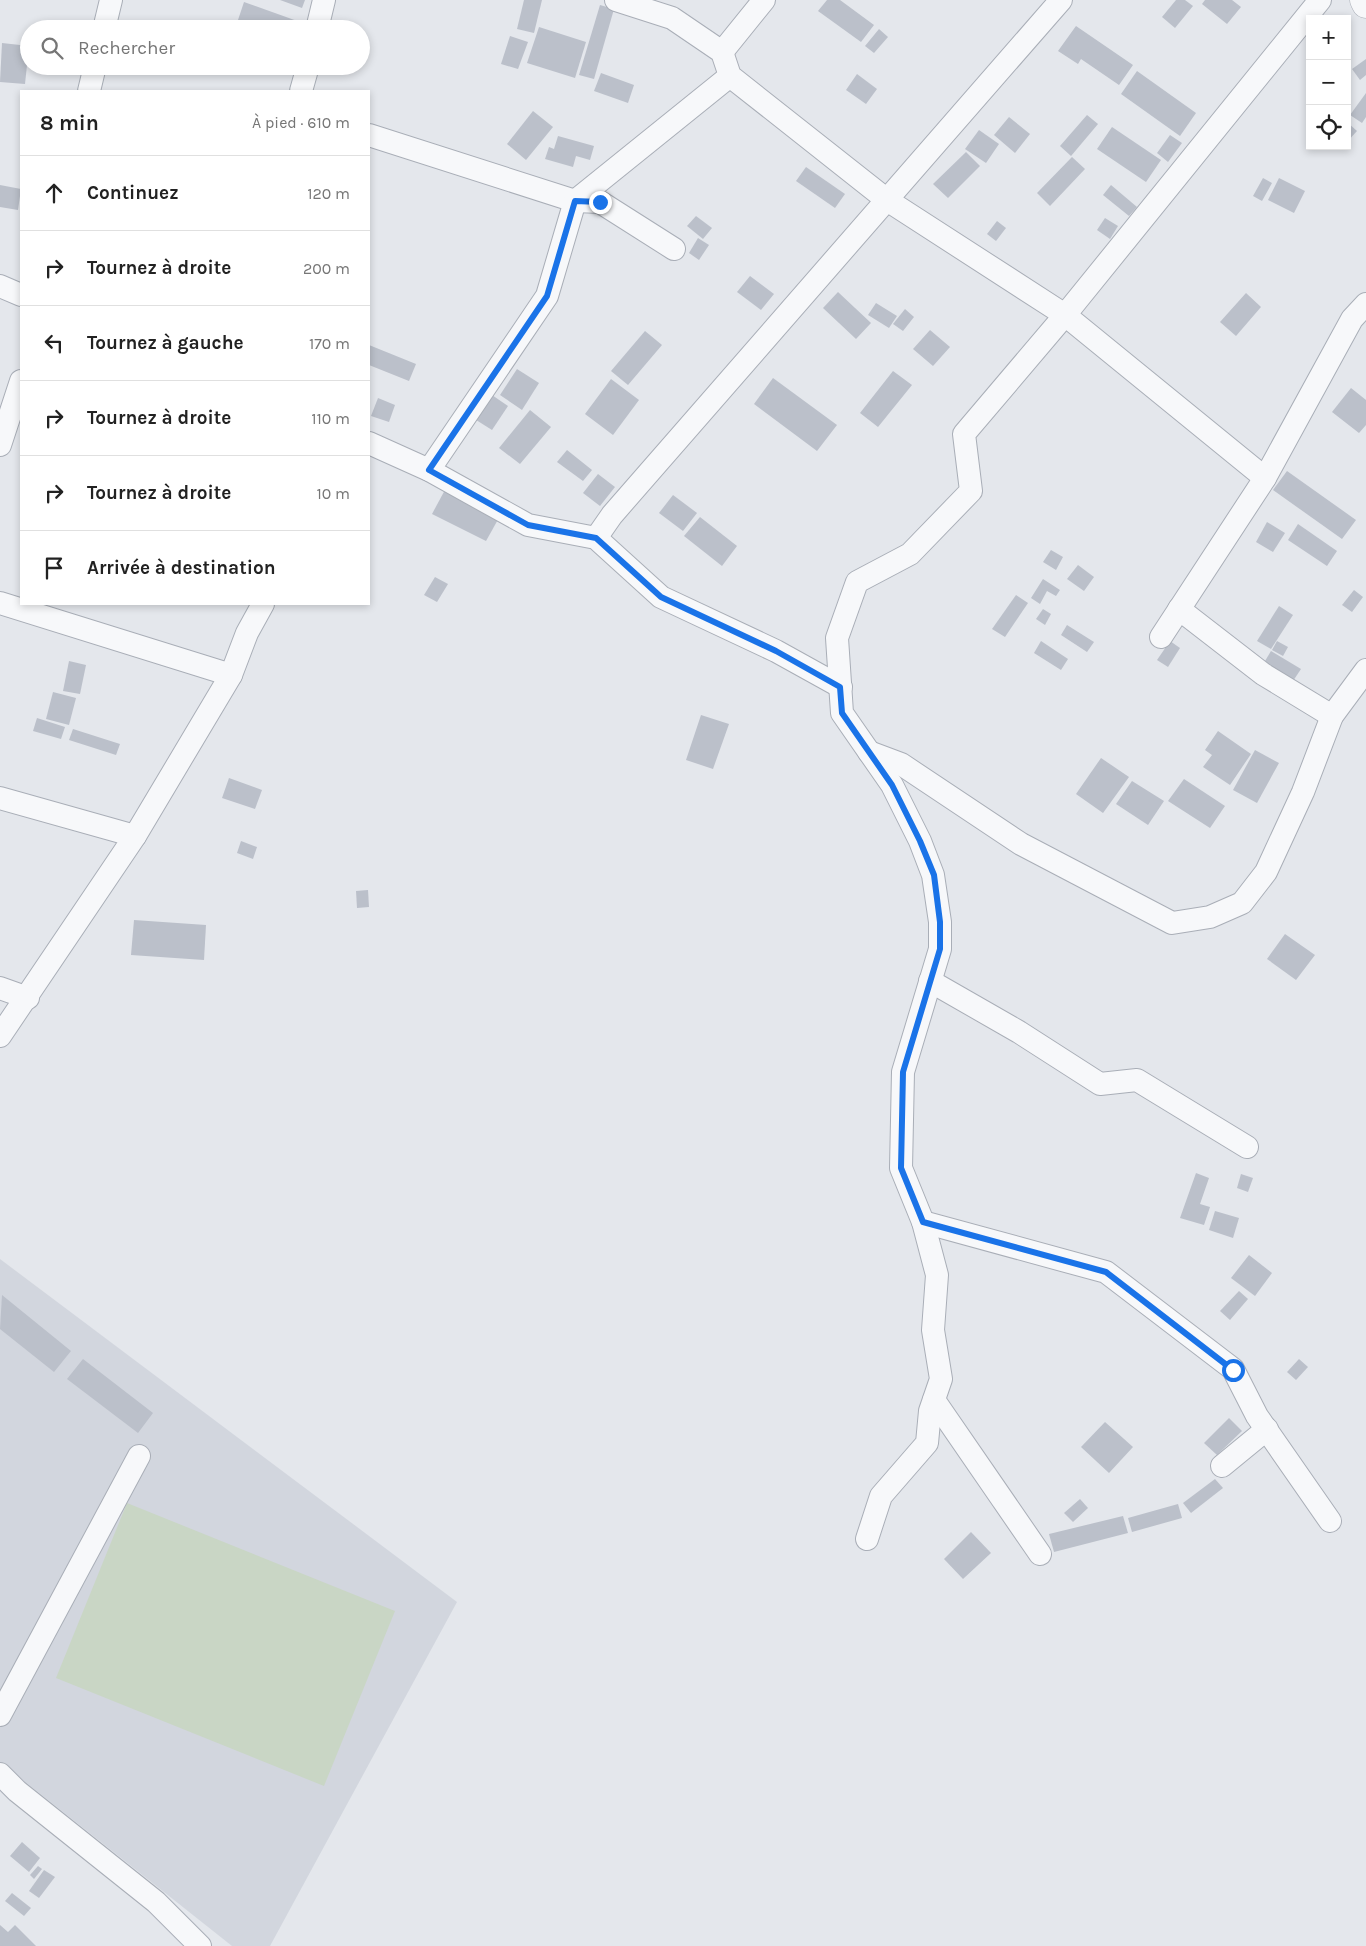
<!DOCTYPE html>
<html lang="fr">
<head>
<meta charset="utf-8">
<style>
  body { margin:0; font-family:Karla,sans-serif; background:#f6f6f6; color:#222 }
  .controls { position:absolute; right:15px; top:15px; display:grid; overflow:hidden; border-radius:0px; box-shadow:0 2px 8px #0003 }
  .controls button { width:45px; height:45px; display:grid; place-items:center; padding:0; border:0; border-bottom:1px solid #e0e0e0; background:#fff; color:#222; font:25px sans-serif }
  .stop { position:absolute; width:15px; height:15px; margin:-11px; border:4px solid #1a73e8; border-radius:50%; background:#fff }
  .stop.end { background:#1a73e8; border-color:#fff; box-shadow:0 1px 5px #0008 }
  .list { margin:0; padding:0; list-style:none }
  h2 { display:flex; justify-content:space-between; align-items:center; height:65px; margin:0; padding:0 20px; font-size:21px }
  h2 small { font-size:16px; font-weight:400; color:#767676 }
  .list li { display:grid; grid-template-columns:32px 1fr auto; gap:15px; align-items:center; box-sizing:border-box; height:75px; padding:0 20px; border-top:1px solid #e0e0e0 }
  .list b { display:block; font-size:19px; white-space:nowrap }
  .list em { font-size:16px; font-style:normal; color:#767676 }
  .icon { flex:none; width:28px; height:28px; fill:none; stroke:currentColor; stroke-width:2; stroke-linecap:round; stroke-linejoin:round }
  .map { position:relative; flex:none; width:1366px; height:1946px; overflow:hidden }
  .search { position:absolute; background:#fff; box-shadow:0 2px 8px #0003; left:20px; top:20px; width:350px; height:55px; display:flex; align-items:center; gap:12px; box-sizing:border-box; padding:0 18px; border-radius:28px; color:#767676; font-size:19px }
  .panel { position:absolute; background:#fff; box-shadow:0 2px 8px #0003; left:20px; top:90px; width:350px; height:515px; border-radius:0px }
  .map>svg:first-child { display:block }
  .built { fill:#d2d6de }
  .green { fill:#c9d6c5 }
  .building { fill:#bbc0ca }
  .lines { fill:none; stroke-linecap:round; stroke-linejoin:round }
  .minor-casing { stroke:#a9aeb7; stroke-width:24 }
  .tertiary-casing { stroke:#a9aeb7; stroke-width:29 }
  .minor { stroke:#f7f8fa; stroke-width:22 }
  .tertiary { stroke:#f7f8fa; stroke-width:28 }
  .route { stroke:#1a73e8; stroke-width:6 }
</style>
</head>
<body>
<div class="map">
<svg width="1366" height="1946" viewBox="0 0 1366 1946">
  <rect width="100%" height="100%" fill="#e4e7ec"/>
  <!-- built -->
  <polygon class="built" points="0,1259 457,1602 270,1946 232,1946 0,1762"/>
  <!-- green -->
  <polygon class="green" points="127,1503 395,1611 324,1786 56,1678"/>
  <!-- building -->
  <g class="building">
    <polygon points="280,0 305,0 302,8"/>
    <polygon points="524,0 542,0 534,33 517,29"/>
    <polygon points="827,0 840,0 874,25 861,42 818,11"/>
    <polygon points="1176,0 1185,0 1193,6 1175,28 1162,17"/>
    <polygon points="1205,0 1232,0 1241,7 1227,24 1202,4"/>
    <polygon points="244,2 300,22 298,29 235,29"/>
    <polygon points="600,5 614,9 594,79 579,75"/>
    <polygon points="1076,26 1133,65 1119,85 1081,59 1078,64 1058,51"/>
    <polygon points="539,27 586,42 575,78 527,63"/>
    <polygon points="879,29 888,37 874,53 865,46"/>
    <polygon points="510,36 528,42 518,69 501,64"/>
    <polygon points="2,43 29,46 25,84 0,82"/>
    <polygon points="1366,59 1366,75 1360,80 1352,69"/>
    <polygon points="1137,71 1196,113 1180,136 1121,94"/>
    <polygon points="601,73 634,85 628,103 594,91"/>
    <polygon points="857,74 877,89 866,104 846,90"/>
    <polygon points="1366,93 1366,117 1362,123 1350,115"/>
    <polygon points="533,111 553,127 526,160 507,144"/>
    <polygon points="1087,115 1098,124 1071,156 1060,146"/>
    <polygon points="1009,117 1030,134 1015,153 994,135"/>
    <polygon points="1347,122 1357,131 1347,142"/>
    <polygon points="1112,127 1161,160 1146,182 1097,149"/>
    <polygon points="979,130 999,144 986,163 965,149"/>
    <polygon points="1170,135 1182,143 1168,162 1157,153"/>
    <polygon points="558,136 594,146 590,160 576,156 573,167 545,159 549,147 554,149"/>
    <polygon points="966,152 980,166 948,198 933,184"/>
    <polygon points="1072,157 1085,169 1050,206 1037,193"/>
    <polygon points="806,167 845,194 835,208 796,181"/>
    <polygon points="1263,178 1272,183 1262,201 1253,196"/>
    <polygon points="1279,178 1305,191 1294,213 1268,200"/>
    <polygon points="0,185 21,189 18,210 0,207"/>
    <polygon points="1111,185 1137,207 1129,216 1103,195"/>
    <polygon points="696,216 712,228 703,239 687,226"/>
    <polygon points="1105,218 1118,226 1110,239 1097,230"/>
    <polygon points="997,221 1006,228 996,241 987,234"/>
    <polygon points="698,238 709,245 699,260 689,253"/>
    <polygon points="750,276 774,294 761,310 737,292"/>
    <polygon points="838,292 871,323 856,339 823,308"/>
    <polygon points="1246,293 1261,307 1236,336 1220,322"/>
    <polygon points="876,303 897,316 889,328 868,315"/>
    <polygon points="905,309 914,317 903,331 893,324"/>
    <polygon points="930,330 950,347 933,366 913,349"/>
    <polygon points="645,331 662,345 628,385 611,371"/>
    <polygon points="369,345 416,364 409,381 369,365"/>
    <polygon points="517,369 539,383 522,410 500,395"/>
    <polygon points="893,371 912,385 878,427 860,413"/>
    <polygon points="773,378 837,425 817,451 754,404"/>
    <polygon points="611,379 639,400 613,435 585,414"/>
    <polygon points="1351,388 1366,400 1366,425 1359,433 1332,412"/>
    <polygon points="489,393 508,406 492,430 473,418"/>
    <polygon points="378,398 395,405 389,422 371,416"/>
    <polygon points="530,410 551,427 520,464 499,448"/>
    <polygon points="567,450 592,470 583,481 557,462"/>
    <polygon points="1287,471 1356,520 1342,539 1273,490"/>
    <polygon points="598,474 615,487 600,506 583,493"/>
    <polygon points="446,488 500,516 486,541 432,514"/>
    <polygon points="673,495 697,513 683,531 659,513"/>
    <polygon points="700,517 737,546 722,566 684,536"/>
    <polygon points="1267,522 1285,533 1273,552 1256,542"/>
    <polygon points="1298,524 1337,551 1327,566 1288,540"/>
    <polygon points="1051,550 1063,557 1056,570 1043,562"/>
    <polygon points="1078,565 1094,577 1084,591 1067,579"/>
    <polygon points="435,577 448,584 437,602 424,595"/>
    <polygon points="1043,579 1060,590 1056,596 1047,591 1040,604 1031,598"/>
    <polygon points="1354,590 1363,597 1352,612 1342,605"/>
    <polygon points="1016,595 1028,603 1005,637 992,629"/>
    <polygon points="1279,606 1293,615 1271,649 1257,641"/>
    <polygon points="1043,609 1051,614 1045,625 1036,619"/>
    <polygon points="1067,625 1094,642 1087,652 1061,635"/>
    <polygon points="1041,641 1068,659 1061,670 1034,653"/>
    <polygon points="1170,641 1180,648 1168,667 1157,660"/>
    <polygon points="1277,641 1288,647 1283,656 1272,650"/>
    <polygon points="1271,651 1301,669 1291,684 1262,666"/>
    <polygon points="69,661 86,665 80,694 63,691"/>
    <polygon points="53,692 76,698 69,725 46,719"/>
    <polygon points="701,715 729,724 713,769 686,760"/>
    <polygon points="37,718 65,727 61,739 33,731"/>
    <polygon points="73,729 120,744 116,755 69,740"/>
    <polygon points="1218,731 1251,754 1230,785 1203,767 1212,755 1205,750"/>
    <polygon points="1255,750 1279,763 1257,803 1233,790"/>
    <polygon points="1101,758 1129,777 1103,813 1076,794"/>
    <polygon points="229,778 262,790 255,809 222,798"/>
    <polygon points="1184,779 1225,806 1210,828 1168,801"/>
    <polygon points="1132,781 1164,801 1148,825 1116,804"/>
    <polygon points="241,841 257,847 253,859 237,853"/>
    <polygon points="368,890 369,907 357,908 356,891"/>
    <polygon points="134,920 206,925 204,960 131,955"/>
    <polygon points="1285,934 1315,955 1296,980 1267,959"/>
    <polygon points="1196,1173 1209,1178 1200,1204 1210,1207 1204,1225 1180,1218"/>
    <polygon points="1241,1174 1253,1178 1248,1192 1237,1188"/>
    <polygon points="1215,1211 1239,1218 1233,1238 1209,1230"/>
    <polygon points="1249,1255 1272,1273 1255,1296 1231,1278"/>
    <polygon points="1239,1291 1248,1299 1230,1320 1220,1311"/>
    <polygon points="2,1295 71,1351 54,1372 0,1329"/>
    <polygon points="83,1359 153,1413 138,1433 67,1379"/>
    <polygon points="1299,1359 1308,1367 1296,1380 1287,1372"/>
    <polygon points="1229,1418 1242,1431 1217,1455 1204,1443"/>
    <polygon points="1105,1422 1133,1447 1109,1473 1081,1447"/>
    <polygon points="1215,1479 1223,1488 1191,1513 1183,1503"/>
    <polygon points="1080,1499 1088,1508 1073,1522 1064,1513"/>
    <polygon points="1178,1504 1182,1518 1132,1532 1128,1518"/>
    <polygon points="1123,1516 1128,1533 1054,1552 1049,1534"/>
    <polygon points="971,1532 991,1553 963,1579 944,1559"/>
    <polygon points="22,1842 40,1858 29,1872 10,1856"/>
    <polygon points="38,1866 42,1869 34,1879 30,1875"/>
    <polygon points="44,1870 55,1877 39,1898 29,1891"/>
    <polygon points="12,1893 31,1908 24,1916 5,1901"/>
    <polygon points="0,1925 8,1932 15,1925 36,1946 0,1946"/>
  </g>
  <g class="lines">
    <defs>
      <g id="minor">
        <polyline points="616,0 672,18 722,52 730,76 887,200 1065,315 1265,478"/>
        <polyline points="104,29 111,0"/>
        <polyline points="317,29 324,0"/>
        <polyline points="722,52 764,0"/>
        <polyline points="89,91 95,66"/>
        <polyline points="301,91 308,66"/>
        <polyline points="369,135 575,201 600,202 674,249"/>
        <polyline points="0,286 21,295"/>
        <polyline points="369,443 429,470 528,525 596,538 661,597 776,651 841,687"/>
        <polyline points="0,445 21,381"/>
        <polyline points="429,470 547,296 575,201 730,76"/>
        <polyline points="596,538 612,515 1061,0"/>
        <polyline points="0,603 231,675"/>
        <polyline points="1179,609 1263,674 1332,716"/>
        <polyline points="1161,637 1265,478 1352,319 1366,304"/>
        <polyline points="869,752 901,764 1021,844 1172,923 1210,917 1242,903 1266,872 1303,792 1332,716 1366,670"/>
        <polyline points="0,798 135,836"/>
        <polyline points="930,981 1019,1032 1100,1084 1137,1080 1247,1147"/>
        <polyline points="0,988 28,998"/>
        <polyline points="0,1036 135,836 231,675 247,633 263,604"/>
        <polyline points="923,1222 1106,1272 1233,1369 1257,1416 1330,1521"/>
        <polyline points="934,1400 1040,1554"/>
        <polyline points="1222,1466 1267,1429"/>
        <polyline points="867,1539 881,1496 927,1443 930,1411 941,1379 933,1330 937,1275 923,1222 901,1168 903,1072 940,949 940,922 933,875 920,841 892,785 842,713 837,638 857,582 910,554 971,491 964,434 1065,315 1320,0"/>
        <polyline points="0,1715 139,1456"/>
        <polyline points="0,1774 17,1791 156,1902 200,1946"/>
      </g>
      <polyline id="tertiary" points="1364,0 1366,4"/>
    </defs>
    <!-- minor casing -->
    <use href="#minor" class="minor-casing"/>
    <!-- tertiary casing -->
    <use href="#tertiary" class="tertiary-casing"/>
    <!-- minor -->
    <use href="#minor" class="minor"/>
    <!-- tertiary -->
    <use href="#tertiary" class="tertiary"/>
  </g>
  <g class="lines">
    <!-- route -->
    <polyline class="route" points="600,202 575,201 547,296 429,470 528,525 596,538 661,597 776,651 840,687 842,713 892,785 920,841 934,875 940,922 940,949 903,1072 901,1168 923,1222 1106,1272 1233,1370"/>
  </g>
</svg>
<div class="controls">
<button>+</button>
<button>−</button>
<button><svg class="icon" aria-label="locate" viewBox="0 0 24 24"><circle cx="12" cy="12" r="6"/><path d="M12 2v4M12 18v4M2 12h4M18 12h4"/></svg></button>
</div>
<div class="stop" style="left:1233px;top:1370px"></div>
<div class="stop end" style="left:600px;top:202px"></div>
<div class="search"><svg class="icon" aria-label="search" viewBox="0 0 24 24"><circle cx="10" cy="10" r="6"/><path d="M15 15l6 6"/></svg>Rechercher</div>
<section class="panel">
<h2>8 min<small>À pied · 610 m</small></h2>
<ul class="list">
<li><svg class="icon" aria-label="ahead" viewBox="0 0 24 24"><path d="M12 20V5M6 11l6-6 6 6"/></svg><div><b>Continuez</b></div><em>120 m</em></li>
<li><svg class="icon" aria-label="right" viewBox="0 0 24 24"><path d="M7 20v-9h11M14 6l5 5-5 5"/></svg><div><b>Tournez à droite</b></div><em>200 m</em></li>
<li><svg class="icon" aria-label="left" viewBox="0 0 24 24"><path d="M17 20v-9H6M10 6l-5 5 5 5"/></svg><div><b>Tournez à gauche</b></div><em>170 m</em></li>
<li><svg class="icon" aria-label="right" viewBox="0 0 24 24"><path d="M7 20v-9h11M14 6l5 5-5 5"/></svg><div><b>Tournez à droite</b></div><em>110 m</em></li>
<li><svg class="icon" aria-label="right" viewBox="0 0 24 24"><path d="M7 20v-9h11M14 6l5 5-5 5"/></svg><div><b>Tournez à droite</b></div><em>10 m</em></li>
<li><svg class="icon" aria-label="arrive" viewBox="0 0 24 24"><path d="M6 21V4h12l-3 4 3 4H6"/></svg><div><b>Arrivée à destination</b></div></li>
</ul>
</section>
</div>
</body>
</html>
